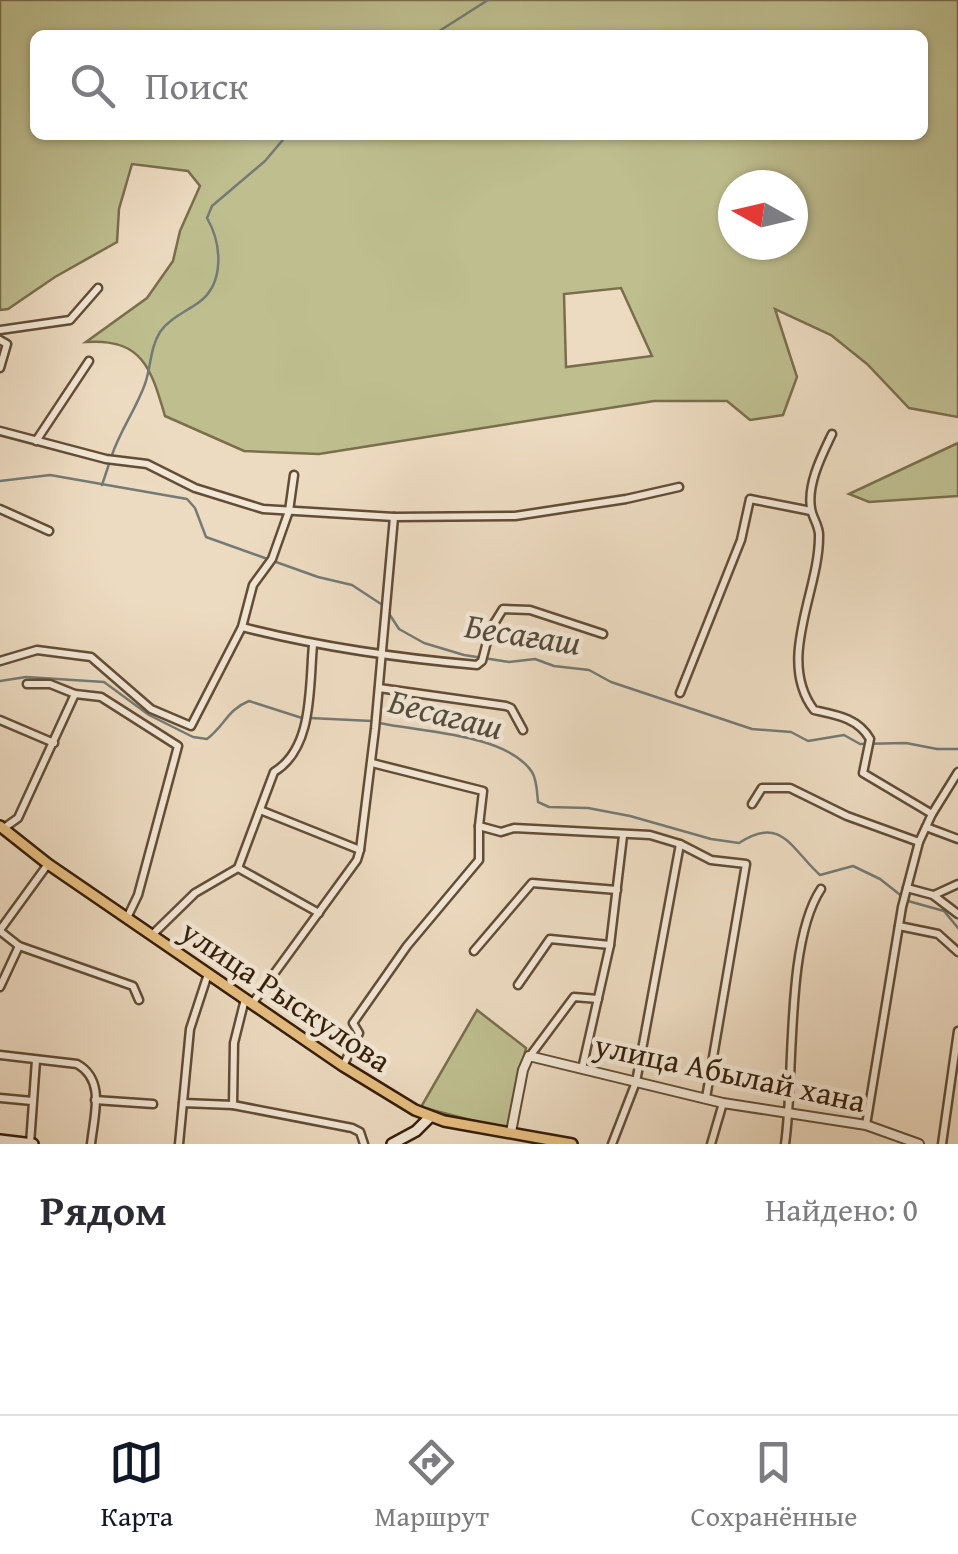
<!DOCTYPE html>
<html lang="ru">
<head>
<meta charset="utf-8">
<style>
  body { margin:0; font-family:"Gentium Book Plus",serif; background:#f2f2f3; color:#2b2b33 }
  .compass { position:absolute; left:718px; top:170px; width:90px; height:90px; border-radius:50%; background:#fff; box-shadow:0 2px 8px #0004; rotate:278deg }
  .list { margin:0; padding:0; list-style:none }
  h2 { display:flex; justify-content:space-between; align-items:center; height:130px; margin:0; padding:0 40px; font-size:42px }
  h2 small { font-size:32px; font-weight:400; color:#7c7c81 }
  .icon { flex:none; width:55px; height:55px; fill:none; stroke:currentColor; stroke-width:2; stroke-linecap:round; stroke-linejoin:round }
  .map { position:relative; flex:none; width:958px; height:1144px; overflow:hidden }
  .search { position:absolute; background:#fff; box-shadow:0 2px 8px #0004; left:30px; right:30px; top:30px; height:110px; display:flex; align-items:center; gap:25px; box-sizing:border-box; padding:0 35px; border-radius:15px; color:#7c7c81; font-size:38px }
  .sheet { height:270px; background:#fff }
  nav { display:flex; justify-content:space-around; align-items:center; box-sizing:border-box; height:140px; border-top:2px solid #e1e1e2; background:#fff; font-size:28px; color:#7c7c81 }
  nav a { display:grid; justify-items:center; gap:5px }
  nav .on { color:#111827 }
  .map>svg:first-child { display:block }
  .green { fill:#bebe8f; stroke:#7a6e4c; stroke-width:2.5; fill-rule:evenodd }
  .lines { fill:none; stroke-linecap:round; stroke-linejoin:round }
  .stream { stroke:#747a75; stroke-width:2.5 }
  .minor-casing { stroke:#634d36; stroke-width:11 }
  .tertiary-casing { stroke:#634d36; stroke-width:12 }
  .secondary-casing { stroke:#351e08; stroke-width:14 }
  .primary-casing { stroke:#351e08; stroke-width:14 }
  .minor { stroke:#f3e8d7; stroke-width:6 }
  .tertiary { stroke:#f3e8d7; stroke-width:8 }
  .secondary { stroke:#f3e8d7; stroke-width:9 }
  .primary { stroke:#e6be80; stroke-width:9 }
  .labels { text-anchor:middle; stroke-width:9; stroke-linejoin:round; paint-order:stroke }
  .street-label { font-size:32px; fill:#351e08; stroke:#f3e8d7 }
  .water-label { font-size:35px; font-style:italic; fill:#544c3e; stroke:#f3e8d7 }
</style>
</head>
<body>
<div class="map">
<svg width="958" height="1144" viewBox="0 0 958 1144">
  <rect width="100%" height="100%" fill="#eddbc1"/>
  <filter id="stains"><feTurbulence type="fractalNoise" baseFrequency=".002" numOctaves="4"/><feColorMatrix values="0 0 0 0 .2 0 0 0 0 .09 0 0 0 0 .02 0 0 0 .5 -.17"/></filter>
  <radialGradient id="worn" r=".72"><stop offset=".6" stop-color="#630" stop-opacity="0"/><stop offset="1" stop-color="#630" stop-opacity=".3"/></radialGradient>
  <!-- green -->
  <g class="green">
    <path d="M 0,0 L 958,0 L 958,417 L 909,408 L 867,364 L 831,335 L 775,309 L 797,377 L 783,415 L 750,420 L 727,401 L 654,401 L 319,454 L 244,451 L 165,416 C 151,368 142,338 86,342 L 147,298 L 173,261 L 180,231 L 200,186 L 188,171 L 132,164 L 119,209 L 117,242 L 55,277 L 8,309 L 0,310 ZM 35,35 L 923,35 L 923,135 L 35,135 ZM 793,185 L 793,245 L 733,245 L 733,185 ZM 621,288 L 652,356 L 566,367 L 564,294 Z"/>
    <polygon points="958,443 958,496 869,502 849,494"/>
    <polygon points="477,1010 526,1048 508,1130 421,1107"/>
  </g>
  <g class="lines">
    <!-- stream -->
    <g class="stream">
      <polyline points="433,35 488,0"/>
      <path d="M 112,455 C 120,431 136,409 145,384 C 151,367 150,348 160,332 C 169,319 185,312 198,303 C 225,284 222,244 207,218 L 212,206 L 265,161 L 287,135"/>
      <polyline points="0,481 50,475 187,499 195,508 206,537 318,577 352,585 384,606"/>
      <polyline points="102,485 109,464"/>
      <polyline points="388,612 399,629 424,643 464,655 509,662 535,659 554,666 589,670 611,682 752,729 791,732 808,741 844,735 860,744 906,743 937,749 958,749"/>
      <path d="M 0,681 L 26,677 L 104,682 L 149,715 L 193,737 L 207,739 C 226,724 227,710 249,701 L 302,718"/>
      <polyline points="310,718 372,721"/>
      <path d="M 379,723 C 422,732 507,734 532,772 C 537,780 537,792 538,802 L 549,807 L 588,808 L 630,816 L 711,839 L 739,843 C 782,815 791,849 820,875 L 853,866 L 880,879 L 908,901 L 944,911 L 958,928"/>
    </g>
    <defs>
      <g id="minor">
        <polyline points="0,330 70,320 98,288"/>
        <polyline points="0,340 7,344 0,368"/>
        <polyline points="0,431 106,459 147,464 195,488 263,509 394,517 515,516 626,499 679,487"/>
        <path d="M 832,434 C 822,455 807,484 811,508 C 812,518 820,526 819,537 C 819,592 776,660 814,710 C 837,715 858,718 870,739 L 863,773 L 932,814"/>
        <polyline points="36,441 89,361"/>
        <polyline points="0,509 49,531"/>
        <path d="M 242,627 C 320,647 397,658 477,665 L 482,661 L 490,630 L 503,609 L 530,610 L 603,634"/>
        <polyline points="0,661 37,650 91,657 151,709 191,726 242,627 253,585 272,559 289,511 294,475"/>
        <polyline points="27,684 50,684 75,694 101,697 178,746 138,895 127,918"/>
        <polyline points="379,688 506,706 511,708 523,730"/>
        <polyline points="680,693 741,540 750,499 811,511"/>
        <polyline points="0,720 54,743"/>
        <polyline points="372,763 483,791 479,826 501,832 514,828 650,835 680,844 711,860 746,864 706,1098"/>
        <polyline points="752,804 762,788 790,788 847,816 919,842"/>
        <polyline points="260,810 360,850"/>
        <polyline points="926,827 958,839"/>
        <polyline points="4,828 18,818 75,694"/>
        <polyline points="238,868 319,913"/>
        <polyline points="907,888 933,895 958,914"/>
        <polyline points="934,895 958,884"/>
        <polyline points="899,926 938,934 958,952"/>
        <polyline points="0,930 48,864"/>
        <polyline points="0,931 19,946 133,986 139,1000"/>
        <path d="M 152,935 L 195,893 L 238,868 L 274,772 C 314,748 309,686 313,645"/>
        <polyline points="474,951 532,883 617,890"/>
        <polyline points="518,985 550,939 610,945"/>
        <polyline points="0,987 19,946"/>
        <polyline points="252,1004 357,860 360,850 375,729 394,517"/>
        <path d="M 0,1055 L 77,1064 C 106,1080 94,1115 91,1144"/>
        <polyline points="530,1056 574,997 598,999"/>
        <polyline points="343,1066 359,1033 353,1023 407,946 479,860 479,826"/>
        <polyline points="582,1069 610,945 623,836"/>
        <polyline points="0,1098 32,1101"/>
        <polyline points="95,1100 153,1104"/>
        <polyline points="183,1103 233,1105 352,1128 360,1132 364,1144"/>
        <polyline points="233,1105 234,1043 245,999"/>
        <polyline points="866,1125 902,907 919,842 932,814 958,772"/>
        <polyline points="30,1144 36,1060"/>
        <polyline points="179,1144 190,1029 208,974"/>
        <polyline points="612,1144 636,1082 680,844"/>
        <polyline points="711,1144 723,1103"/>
        <path d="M 785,1144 C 795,1076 785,943 821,889"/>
        <polyline points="942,1144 958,1031"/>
      </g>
      <polyline id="tertiary" points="511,1132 523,1070 529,1056 723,1103 866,1125 919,1144"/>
      <g id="secondary">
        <polyline points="0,1140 33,1144"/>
        <polyline points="392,1144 416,1131 430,1117"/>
      </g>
      <polyline id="primary" points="0,826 48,864 343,1066 415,1110 444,1121 572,1144"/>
    </defs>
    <!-- minor casing -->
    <use href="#minor" class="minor-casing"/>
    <!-- tertiary casing -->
    <use href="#tertiary" class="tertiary-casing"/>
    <!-- secondary casing -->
    <use href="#secondary" class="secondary-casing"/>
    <!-- primary casing -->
    <use href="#primary" class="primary-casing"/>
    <!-- minor -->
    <use href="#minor" class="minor"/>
    <!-- tertiary -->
    <use href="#tertiary" class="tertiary"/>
    <!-- secondary -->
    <use href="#secondary" class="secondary"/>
    <!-- primary -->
    <use href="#primary" class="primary"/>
  </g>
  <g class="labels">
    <!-- street labels -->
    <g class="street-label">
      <text transform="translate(286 996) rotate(34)" y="11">улица Рыскулова</text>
      <text transform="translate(730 1073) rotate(12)" y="11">улица Абылай хана</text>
    </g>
    <!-- water labels -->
    <g class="water-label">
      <text transform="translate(523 634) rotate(9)" y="12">Бесағаш</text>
      <text transform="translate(446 714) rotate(14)" y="12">Бесагаш</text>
    </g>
  </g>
  <rect width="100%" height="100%" filter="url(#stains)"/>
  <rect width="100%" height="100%" fill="url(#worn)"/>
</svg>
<svg class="compass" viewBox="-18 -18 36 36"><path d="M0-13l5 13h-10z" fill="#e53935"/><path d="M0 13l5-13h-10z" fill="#7c7c81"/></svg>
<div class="search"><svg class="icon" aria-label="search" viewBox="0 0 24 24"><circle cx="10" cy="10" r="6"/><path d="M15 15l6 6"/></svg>Поиск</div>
</div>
<section class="sheet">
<h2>Рядом<small>Найдено: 0</small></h2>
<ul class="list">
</ul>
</section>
<nav>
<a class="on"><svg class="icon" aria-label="map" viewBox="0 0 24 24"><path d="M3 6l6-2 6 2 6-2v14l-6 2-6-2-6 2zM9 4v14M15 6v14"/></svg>Карта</a>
<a><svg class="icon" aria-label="directions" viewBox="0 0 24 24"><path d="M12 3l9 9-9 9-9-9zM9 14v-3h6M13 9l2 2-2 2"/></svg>Маршрут</a>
<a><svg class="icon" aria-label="saved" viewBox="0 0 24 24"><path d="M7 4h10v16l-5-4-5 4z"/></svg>Сохранённые</a>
</nav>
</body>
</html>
